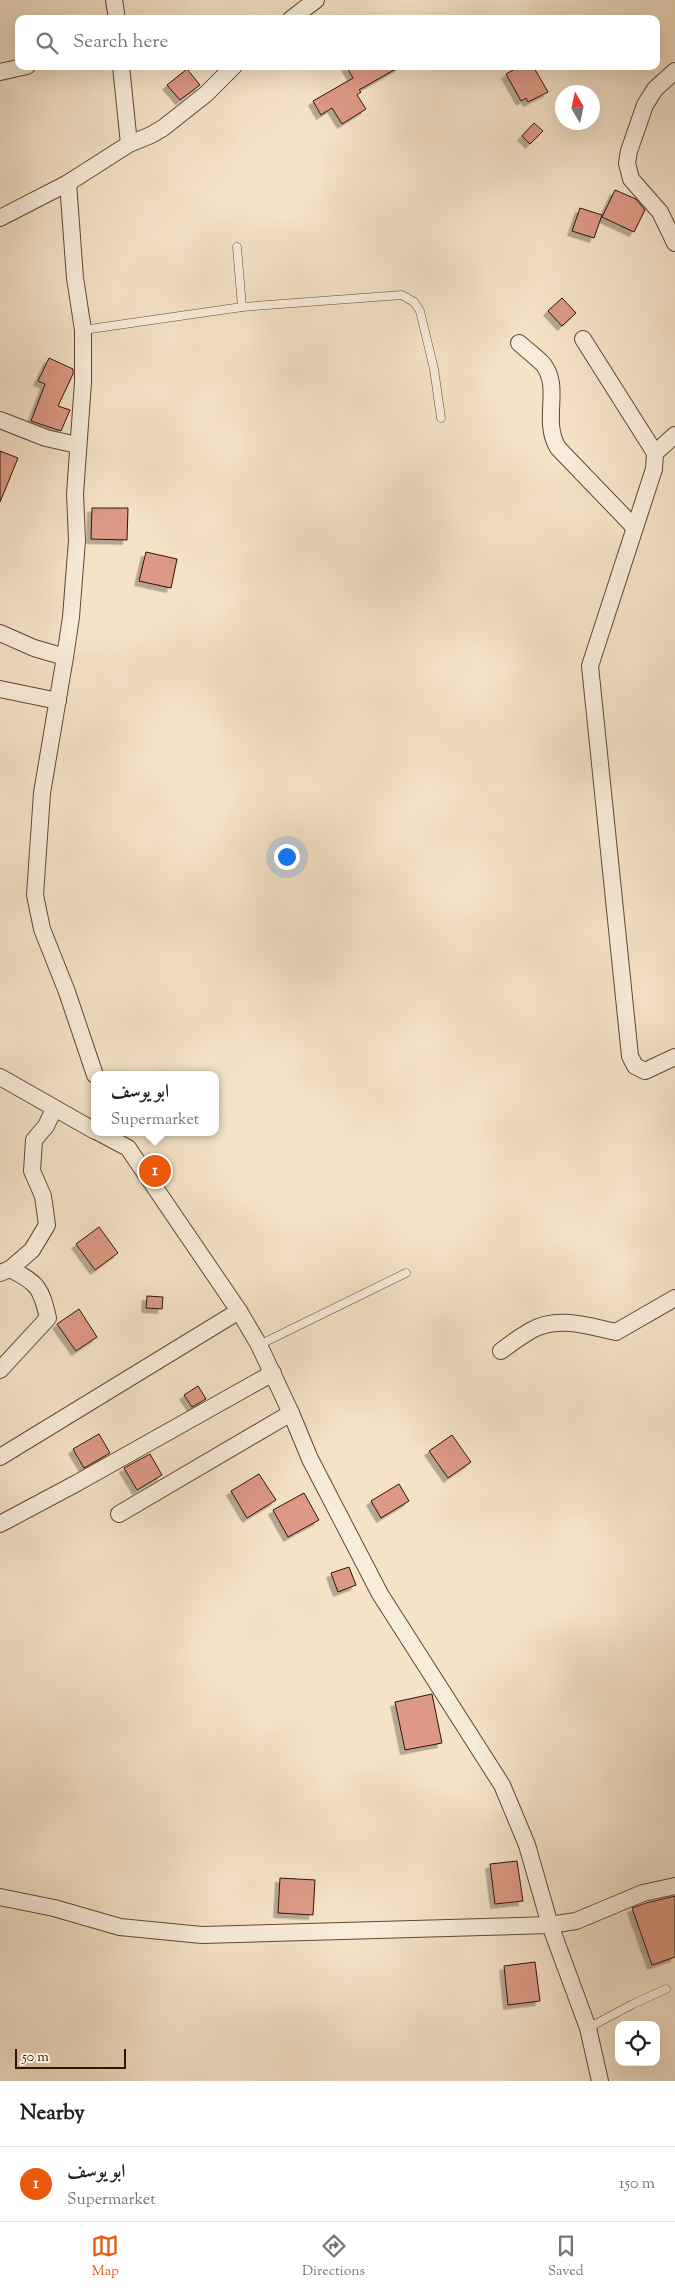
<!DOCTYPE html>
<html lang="en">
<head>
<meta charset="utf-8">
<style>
  body { margin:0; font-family:"Sorts Mill Goudy",Amiri,serif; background:#f6f6f6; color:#202124 }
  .controls { position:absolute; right:15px; bottom:15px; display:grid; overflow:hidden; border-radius:10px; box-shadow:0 5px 20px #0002 }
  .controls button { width:45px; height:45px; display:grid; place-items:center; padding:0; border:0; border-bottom:1px solid #e0e0e0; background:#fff; color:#202124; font:25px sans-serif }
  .compass { position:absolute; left:555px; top:85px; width:45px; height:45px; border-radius:50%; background:#fff; box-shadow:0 5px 20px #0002; rotate:351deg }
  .scale { position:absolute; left:15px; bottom:12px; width:111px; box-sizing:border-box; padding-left:5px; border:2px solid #2f1401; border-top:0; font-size:14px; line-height:18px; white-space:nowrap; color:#2f1401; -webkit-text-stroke:4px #f8eddb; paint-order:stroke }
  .you { position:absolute; left:286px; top:856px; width:18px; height:18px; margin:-12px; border:4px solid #fff; border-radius:50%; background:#1a73e8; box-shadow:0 0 0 8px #1a73e833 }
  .badge { display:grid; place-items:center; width:32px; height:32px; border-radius:50%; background:#ea580c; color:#fff; font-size:16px; font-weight:700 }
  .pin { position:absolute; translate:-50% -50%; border:2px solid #fff; box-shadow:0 1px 5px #0006 }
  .popup { position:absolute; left:91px; top:1071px; width:128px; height:65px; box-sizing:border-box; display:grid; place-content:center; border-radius:10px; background:#fff; filter:drop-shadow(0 1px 4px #0005); font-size:16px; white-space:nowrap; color:#757577 }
  .popup b { font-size:19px; color:#202124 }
  .popup::after { content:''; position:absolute; left:50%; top:100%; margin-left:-10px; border:10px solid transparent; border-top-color:#fff }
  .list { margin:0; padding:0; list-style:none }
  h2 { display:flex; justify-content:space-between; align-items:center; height:65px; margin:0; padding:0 20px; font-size:21px }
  h2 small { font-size:16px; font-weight:400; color:#757577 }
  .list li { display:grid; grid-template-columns:32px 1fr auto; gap:15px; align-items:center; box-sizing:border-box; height:75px; padding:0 20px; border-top:1px solid #e0e0e0 }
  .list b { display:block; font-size:19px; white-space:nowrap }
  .list p { margin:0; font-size:16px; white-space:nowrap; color:#757577 }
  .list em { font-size:16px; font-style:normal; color:#757577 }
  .icon { flex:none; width:28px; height:28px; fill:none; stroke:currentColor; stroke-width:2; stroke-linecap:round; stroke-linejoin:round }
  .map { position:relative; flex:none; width:675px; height:2081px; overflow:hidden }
  .search { position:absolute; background:#fff; box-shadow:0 5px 20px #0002; left:15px; right:15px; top:15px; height:55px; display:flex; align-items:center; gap:12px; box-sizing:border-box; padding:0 18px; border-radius:10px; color:#757577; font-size:19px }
  .sheet { height:140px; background:#fff }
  nav { display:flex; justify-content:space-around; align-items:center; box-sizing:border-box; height:70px; border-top:1px solid #e0e0e0; background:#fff; font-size:14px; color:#757577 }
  nav a { display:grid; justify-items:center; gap:2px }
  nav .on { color:#ea580c }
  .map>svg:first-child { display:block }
  .building { fill:#dd9985; stroke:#2f1401; filter:url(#shadow) }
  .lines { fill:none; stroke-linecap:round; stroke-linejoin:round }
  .lane-casing { stroke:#604833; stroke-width:9 }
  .street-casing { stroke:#604833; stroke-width:18 }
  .lane { stroke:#f8eddb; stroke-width:8 }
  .street { stroke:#f8eddb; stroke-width:16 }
</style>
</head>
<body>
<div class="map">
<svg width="675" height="2081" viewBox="0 0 675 2081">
  <defs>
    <filter id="shadow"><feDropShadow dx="-4.5" dy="4.5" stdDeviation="0" flood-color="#0004"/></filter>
  </defs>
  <rect width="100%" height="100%" fill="#f5e3c8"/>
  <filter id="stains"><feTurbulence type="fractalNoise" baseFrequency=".004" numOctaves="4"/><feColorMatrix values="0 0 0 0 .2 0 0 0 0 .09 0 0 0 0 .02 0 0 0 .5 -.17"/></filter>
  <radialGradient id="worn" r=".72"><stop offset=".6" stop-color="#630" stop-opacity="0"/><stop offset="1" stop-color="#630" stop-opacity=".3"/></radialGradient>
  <!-- building -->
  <g class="building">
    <polygon points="346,66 401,66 359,90 361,92 357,95 366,109 342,124 332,108 321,115 313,101 353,78"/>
    <polygon points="520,66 533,66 548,92 528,102 526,98 521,101 506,74"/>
    <polygon points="187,69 200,85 180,100 167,85"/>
    <polygon points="534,123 543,131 530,144 522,136"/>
    <polygon points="615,190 636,199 645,210 634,232 602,217"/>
    <polygon points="580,208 602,215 594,238 572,231"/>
    <polygon points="562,298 576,313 562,326 548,311"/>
    <polygon points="49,358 73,369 73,374 58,406 70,410 61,431 31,421 45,384 38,381"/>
    <polygon points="0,451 18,458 0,502"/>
    <polygon points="92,508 128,508 127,540 91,539"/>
    <polygon points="146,552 177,559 171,588 139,581"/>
    <polygon points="99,1227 118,1253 95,1270 76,1244"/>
    <polygon points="147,1296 163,1297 162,1309 146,1308"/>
    <polygon points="79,1309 97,1337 76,1351 57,1324"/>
    <polygon points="198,1386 206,1399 192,1407 184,1395"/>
    <polygon points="99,1434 110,1453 84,1468 73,1449"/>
    <polygon points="452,1435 471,1462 448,1478 429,1451"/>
    <polygon points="150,1454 162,1475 137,1490 124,1468"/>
    <polygon points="259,1474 276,1500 247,1518 231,1491"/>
    <polygon points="399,1484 409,1501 381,1518 371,1501"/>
    <polygon points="304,1493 319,1520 288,1537 273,1510"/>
    <polygon points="349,1567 356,1585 338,1592 331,1573"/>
    <polygon points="432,1694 442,1743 405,1750 395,1702"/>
    <polygon points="517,1861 523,1901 495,1904 490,1864"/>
    <polygon points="280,1878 315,1880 313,1915 278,1913"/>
    <polygon points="675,1896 675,1957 652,1965 632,1908 646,1903"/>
    <polygon points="535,1962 540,2001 508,2005 504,1966"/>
  </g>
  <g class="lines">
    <defs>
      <g id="lane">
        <polyline points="237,247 242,307"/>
        <polyline points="83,330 242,307 402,295 414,302 420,311 434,369 441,418"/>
        <polyline points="259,1345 406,1273"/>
        <polyline points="588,2028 633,2004 666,1989"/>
      </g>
      <g id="street">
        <polyline points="114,0 117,19"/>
        <polyline points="291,19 316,0"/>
        <polyline points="121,66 129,144"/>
        <polyline points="675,71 655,89 645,105 629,151 627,163 631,179 660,212 675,243"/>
        <polyline points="0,72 27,66"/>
        <polyline points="68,183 75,278 83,330 83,382 75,494 77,540 71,617 65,657 42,793 35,895 42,929 67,992 95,1075"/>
        <polyline points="0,218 68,183 129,144 151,135 163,128 206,94 234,66"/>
        <polyline points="583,339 655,453 654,469 590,666 630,1056 635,1066 645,1071 675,1057"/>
        <path d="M 519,343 C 527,350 536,357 543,364 C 562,388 541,420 558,448 L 634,527"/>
        <polyline points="0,420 46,438 77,445"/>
        <polyline points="655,453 675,435"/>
        <polyline points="0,633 34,648 65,657"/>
        <polyline points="0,689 58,701"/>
        <polyline points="0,1077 95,1131"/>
        <polyline points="98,1132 128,1148 239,1311 259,1345 291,1413 310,1459 380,1594 502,1785 527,1845 550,1925 588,2028 600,2081"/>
        <polyline points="0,1273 10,1269 32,1250 47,1225 43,1196 32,1171 34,1140 46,1126 54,1109"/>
        <path d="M 501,1351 C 510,1344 520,1337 530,1331 C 557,1315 588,1326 616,1332 L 675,1298"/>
        <path d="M 0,1370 L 48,1318 C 41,1288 38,1283 10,1269"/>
        <polyline points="0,1457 239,1311"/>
        <polyline points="119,1514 291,1413"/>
        <polyline points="0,1524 77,1483 273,1373"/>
        <polyline points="0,1897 54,1908 120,1927 202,1935 550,1925 576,1921 643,1893 675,1886"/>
      </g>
    </defs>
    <!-- lane casing -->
    <use href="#lane" class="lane-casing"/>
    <!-- street casing -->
    <use href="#street" class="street-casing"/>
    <!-- lane -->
    <use href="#lane" class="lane"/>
    <!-- street -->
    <use href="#street" class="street"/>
  </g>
  <rect width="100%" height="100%" filter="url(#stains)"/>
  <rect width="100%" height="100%" fill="url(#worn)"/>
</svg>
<div class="controls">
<button><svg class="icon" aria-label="locate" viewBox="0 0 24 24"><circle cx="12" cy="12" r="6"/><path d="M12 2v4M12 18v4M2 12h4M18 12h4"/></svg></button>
</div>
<svg class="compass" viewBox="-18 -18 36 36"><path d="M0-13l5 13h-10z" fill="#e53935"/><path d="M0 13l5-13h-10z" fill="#757577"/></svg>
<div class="scale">50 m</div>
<div class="you"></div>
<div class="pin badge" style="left:155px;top:1171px">1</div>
<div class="popup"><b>ابو يوسف</b>Supermarket</div>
<div class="search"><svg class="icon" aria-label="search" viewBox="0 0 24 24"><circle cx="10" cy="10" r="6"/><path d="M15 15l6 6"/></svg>Search here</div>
</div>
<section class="sheet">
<h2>Nearby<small></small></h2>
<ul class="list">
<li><span class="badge">1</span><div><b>ابو يوسف</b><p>Supermarket</p></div><em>150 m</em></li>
</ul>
</section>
<nav>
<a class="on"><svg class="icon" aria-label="map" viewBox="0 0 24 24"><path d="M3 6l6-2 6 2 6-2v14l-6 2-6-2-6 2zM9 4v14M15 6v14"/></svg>Map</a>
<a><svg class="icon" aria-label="directions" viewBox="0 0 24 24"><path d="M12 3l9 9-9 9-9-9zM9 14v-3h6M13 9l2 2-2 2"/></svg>Directions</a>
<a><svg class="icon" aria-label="saved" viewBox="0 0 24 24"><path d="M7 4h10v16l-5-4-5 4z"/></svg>Saved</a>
</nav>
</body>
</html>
